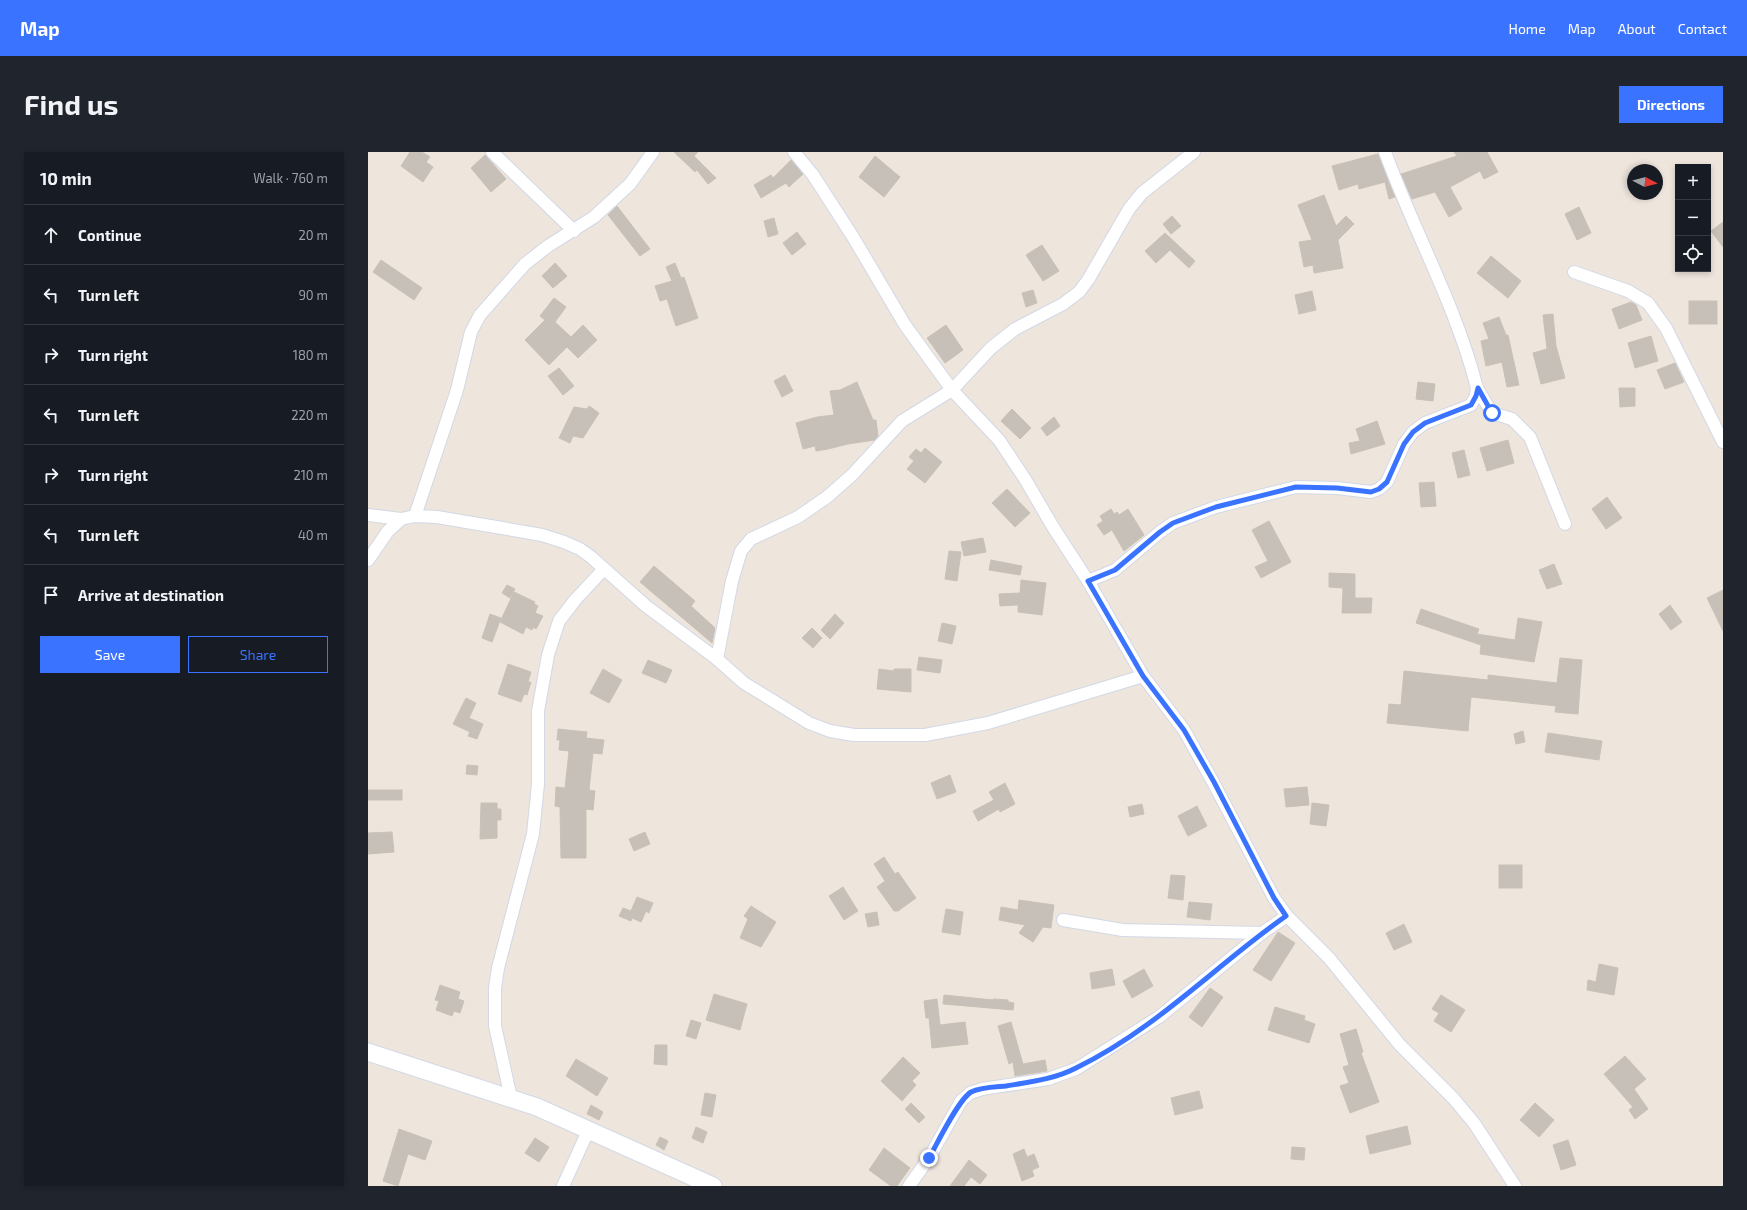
<!DOCTYPE html>
<html lang="en">
<head>
<meta charset="utf-8">
<style>
  body { margin:0; font-family:"Exo 2",sans-serif; background:#20242c; color:#f1f3f6 }
  .controls { position:absolute; right:12px; top:12px; display:grid; overflow:hidden; border-radius:0px; box-shadow:0 2px 6px #0003 }
  .controls button { width:36px; height:36px; display:grid; place-items:center; padding:0; border:0; border-bottom:1px solid #363941; background:#171b24; color:#f1f3f6; font:20px sans-serif }
  .compass { position:absolute; left:1259px; top:12px; width:36px; height:36px; border-radius:50%; background:#171b24; box-shadow:0 2px 6px #0003; rotate:97deg }
  .stop { position:absolute; width:12px; height:12px; margin:-9px; border:3px solid #3973ff; border-radius:50%; background:#fff }
  .stop.end { background:#3973ff; border-color:#fff; box-shadow:0 1px 4px #0008 }
  .list { margin:0; padding:0; list-style:none }
  h2 { display:flex; justify-content:space-between; align-items:center; height:52px; margin:0; padding:0 16px; font-size:17px }
  h2 small { font-size:13px; font-weight:400; color:#9ea1a6 }
  .list li { display:grid; grid-template-columns:26px 1fr auto; gap:12px; align-items:center; box-sizing:border-box; height:60px; padding:0 16px; border-top:1px solid #363941 }
  .list b { display:block; font-size:15px; white-space:nowrap }
  .list em { font-size:13px; font-style:normal; color:#9ea1a6 }
  .actions { display:flex; gap:8px; padding:12px 16px }
  .actions a { flex:1; padding:9px 0; border:1px solid #3973ff; border-radius:0px; text-align:center; font-size:14px; color:#3973ff }
  .actions .main { background:#3973ff; color:#fff }
  .icon { flex:none; width:22px; height:22px; fill:none; stroke:currentColor; stroke-width:2; stroke-linecap:round; stroke-linejoin:round }
  .map { position:relative; flex:none; width:1355px; height:1034px; overflow:hidden; border-radius:0px }
  header { display:flex; align-items:center; gap:24px; box-sizing:border-box; height:56px; padding:0 20px; background:#3973ff; color:#fff }
  header strong { font-size:19px }
  nav { display:flex; gap:22px; margin-inline-start:auto; font-size:14px }
  .intro { display:flex; align-items:center; justify-content:space-between; box-sizing:border-box; height:96px; padding:0 24px }
  h1 { margin:0; font-size:28px }
  .button { padding:10px 18px; border-radius:0px; background:#3973ff; color:#fff; font-size:14px; font-weight:700 }
  main { display:flex; gap:24px; padding:0 24px }
  aside { flex:1; background:#171b24; border-radius:0px; box-shadow:0 2px 6px #0003 }
  .map>svg:first-child { display:block }
  .building { fill:#c6c0b8; stroke:#cac1b6 }
  .lines { fill:none; stroke-linecap:round; stroke-linejoin:round }
  .minor-casing { stroke:#d2d8e5; stroke-width:14 }
  .secondary-casing { stroke:#d2d8e5; stroke-width:19 }
  .minor { stroke:#fff; stroke-width:12 }
  .secondary { stroke:#fff; stroke-width:17 }
  .route { stroke:#3973ff; stroke-width:5 }
</style>
</head>
<body>
<header>
<strong>Map</strong>
<nav><a>Home</a><a>Map</a><a>About</a><a>Contact</a></nav>
</header>
<div class="intro"><h1>Find us</h1><a class="button">Directions</a></div>
<main>
<aside>
<h2>10 min<small>Walk · 760 m</small></h2>
<ul class="list">
<li><svg class="icon" aria-label="ahead" viewBox="0 0 24 24"><path d="M12 20V5M6 11l6-6 6 6"/></svg><div><b>Continue</b></div><em>20 m</em></li>
<li><svg class="icon" aria-label="left" viewBox="0 0 24 24"><path d="M17 20v-9H6M10 6l-5 5 5 5"/></svg><div><b>Turn left</b></div><em>90 m</em></li>
<li><svg class="icon" aria-label="right" viewBox="0 0 24 24"><path d="M7 20v-9h11M14 6l5 5-5 5"/></svg><div><b>Turn right</b></div><em>180 m</em></li>
<li><svg class="icon" aria-label="left" viewBox="0 0 24 24"><path d="M17 20v-9H6M10 6l-5 5 5 5"/></svg><div><b>Turn left</b></div><em>220 m</em></li>
<li><svg class="icon" aria-label="right" viewBox="0 0 24 24"><path d="M7 20v-9h11M14 6l5 5-5 5"/></svg><div><b>Turn right</b></div><em>210 m</em></li>
<li><svg class="icon" aria-label="left" viewBox="0 0 24 24"><path d="M17 20v-9H6M10 6l-5 5 5 5"/></svg><div><b>Turn left</b></div><em>40 m</em></li>
<li><svg class="icon" aria-label="arrive" viewBox="0 0 24 24"><path d="M6 21V4h12l-3 4 3 4H6"/></svg><div><b>Arrive at destination</b></div></li>
</ul>
<div class="actions"><a class="main">Save</a><a>Share</a></div>
</aside>
<div class="map">
<svg width="1355" height="1034" viewBox="0 0 1355 1034">
  <rect width="100%" height="100%" fill="#eee5dd"/>
  <!-- building -->
  <g class="building">
    <polygon points="42,0 54,0 62,5 58,10 65,15 55,30 33,14"/>
    <polygon points="306,0 330,0 326,4 348,26 340,32 329,18 327,20"/>
    <polygon points="1086,0 1119,0 1130,20 1116,27 1112,19 1082,35 1094,57 1081,65 1067,40 1044,47 1033,22 1089,4"/>
    <polygon points="1010,2 1027,45 1021,47 1017,30 991,37 990,32 971,38 964,14"/>
    <polygon points="117,3 138,27 123,40 103,16"/>
    <polygon points="507,4 532,25 516,45 491,25"/>
    <polygon points="423,8 435,22 421,35 418,31 393,46 386,33 403,23 405,26"/>
    <polygon points="956,43 968,74 978,64 986,72 970,88 975,116 946,121 945,113 936,115 931,90 944,88 930,53"/>
    <polygon points="249,54 282,97 272,104 240,63"/>
    <polygon points="1211,55 1223,81 1209,88 1197,62"/>
    <polygon points="804,64 813,74 803,82 795,72"/>
    <polygon points="406,66 410,82 400,85 396,69"/>
    <polygon points="1355,70 1355,95 1343,79"/>
    <polygon points="429,80 438,92 424,103 415,91"/>
    <polygon points="797,81 827,109 821,116 802,98 788,111 777,99"/>
    <polygon points="674,93 691,119 675,129 658,103"/>
    <polygon points="1123,104 1153,129 1140,146 1109,121"/>
    <polygon points="13,108 54,136 46,148 5,120"/>
    <polygon points="187,111 199,124 185,136 174,124"/>
    <polygon points="307,111 313,126 316,125 330,166 308,174 299,147 292,149 287,134 304,129 298,115"/>
    <polygon points="665,138 669,151 658,155 654,141"/>
    <polygon points="944,139 948,158 931,162 927,143"/>
    <polygon points="186,146 198,155 187,170 203,185 215,173 229,188 210,206 199,195 181,213 157,188 177,168 172,164"/>
    <rect x="1321" y="149" width="28" height="23"/>
    <polygon points="1263,150 1268,153 1274,168 1251,177 1244,157"/>
    <polygon points="1185,162 1188,194 1197,226 1173,232 1165,201 1179,197 1175,163"/>
    <polygon points="1131,165 1138,183 1140,183 1151,233 1139,235 1134,210 1118,214 1113,189 1121,187 1115,171"/>
    <polygon points="578,173 595,198 577,211 559,186"/>
    <polygon points="1283,184 1290,209 1267,216 1260,191"/>
    <polygon points="1307,211 1316,230 1297,237 1289,218"/>
    <polygon points="191,216 206,234 195,243 180,224"/>
    <polygon points="417,223 425,239 414,245 406,229"/>
    <polygon points="489,230 505,268 508,268 510,284 507,288 480,292 460,297 448,299 447,294 435,297 428,271 449,265 466,263 462,239 472,238"/>
    <polygon points="1050,230 1067,232 1065,249 1048,247"/>
    <polygon points="1251,236 1267,236 1267,254 1252,255"/>
    <polygon points="221,254 231,261 215,286 205,284 202,291 191,286 206,255 219,257"/>
    <polygon points="644,257 663,276 652,287 633,269"/>
    <polygon points="686,265 692,274 679,284 673,276"/>
    <polygon points="1009,269 1017,292 983,302 981,291 992,289 988,277"/>
    <polygon points="1140,288 1146,311 1119,319 1112,296"/>
    <polygon points="557,296 574,310 557,331 539,317 546,309 541,305 548,297 553,301"/>
    <polygon points="1096,298 1102,323 1090,326 1084,301"/>
    <polygon points="1066,330 1068,354 1053,355 1051,331"/>
    <polygon points="639,337 662,361 647,375 624,351"/>
    <polygon points="1239,345 1254,366 1238,377 1224,357"/>
    <polygon points="743,357 746,362 749,360 751,363 760,357 776,383 756,399 744,378 736,383 729,373 735,369 732,364"/>
    <polygon points="901,369 923,410 893,426 887,415 900,409 884,378"/>
    <polygon points="615,386 618,400 596,404 593,390"/>
    <polygon points="581,399 593,400 589,429 577,427"/>
    <polygon points="623,408 654,414 652,423 621,418"/>
    <polygon points="1186,412 1194,432 1179,437 1171,418"/>
    <polygon points="286,414 327,449 323,454 347,476 344,491 272,430"/>
    <polygon points="961,421 987,422 987,446 1004,446 1003,461 974,461 975,436 961,435"/>
    <polygon points="653,428 678,431 674,463 650,460 650,453 632,454 631,442 652,441"/>
    <polygon points="139,433 147,437 142,446 134,441"/>
    <polygon points="1355,438 1355,479 1339,446"/>
    <polygon points="146,440 167,450 166,452 170,454 167,461 175,464 168,477 165,475 164,478 158,475 155,482 132,470"/>
    <polygon points="1302,453 1314,470 1303,478 1291,462"/>
    <polygon points="1053,457 1111,477 1109,482 1147,488 1150,466 1174,470 1166,510 1112,502 1113,493 1048,471"/>
    <polygon points="122,462 133,466 124,490 114,486"/>
    <polygon points="467,462 476,471 462,487 453,478"/>
    <polygon points="574,471 588,474 584,492 570,489"/>
    <polygon points="444,476 454,486 445,496 434,486"/>
    <polygon points="551,505 574,508 572,521 549,518"/>
    <polygon points="1192,506 1214,508 1210,562 1187,560 1188,554 1103,545 1100,579 1019,571 1021,552 1033,553 1036,519 1120,528 1120,523 1189,531"/>
    <polygon points="280,508 304,518 298,531 274,521"/>
    <polygon points="140,512 163,520 160,530 163,530 159,543 156,542 153,550 130,542"/>
    <polygon points="235,517 254,528 241,551 222,541"/>
    <polygon points="511,517 526,519 526,517 543,517 543,540 509,537"/>
    <polygon points="98,546 108,551 101,566 115,572 109,587 100,584 102,580 85,572"/>
    <polygon points="190,577 219,580 218,586 236,588 234,602 225,601 221,638 227,639 225,658 218,657 218,706 193,706 192,655 187,654 188,635 197,636 201,599 191,598 192,588 189,588"/>
    <polygon points="1155,579 1157,590 1148,592 1146,582"/>
    <polygon points="1180,581 1234,589 1231,608 1177,600"/>
    <polygon points="99,613 110,614 109,623 98,622"/>
    <polygon points="582,623 588,640 569,647 563,631"/>
    <polygon points="637,631 647,652 632,660 631,657 610,669 605,659 626,648 621,640"/>
    <polygon points="939,635 941,653 918,655 916,637"/>
    <rect x="0" y="638" width="34" height="10"/>
    <polygon points="113,651 129,651 129,657 133,657 133,668 129,668 129,686 112,687"/>
    <polygon points="944,651 961,653 958,674 942,672"/>
    <polygon points="774,652 776,662 762,665 760,655"/>
    <polygon points="829,654 839,674 820,684 810,664"/>
    <polygon points="24,680 26,700 0,702 0,681"/>
    <polygon points="277,680 282,692 266,699 261,687"/>
    <polygon points="516,705 527,722 530,720 548,746 530,759 526,759 509,735 517,729 506,712"/>
    <rect x="1131" y="713" width="23" height="23"/>
    <polygon points="803,723 817,724 815,748 800,746"/>
    <polygon points="475,735 490,759 476,768 461,744"/>
    <polygon points="269,745 285,751 281,761 278,759 273,770 264,766 263,769 251,764 255,756 263,759"/>
    <polygon points="651,748 686,753 683,776 675,775 665,790 651,781 657,773 631,768 633,755 650,758"/>
    <polygon points="821,750 844,752 842,768 819,765"/>
    <polygon points="383,754 408,770 393,795 372,786 380,767 376,764"/>
    <polygon points="578,757 595,760 592,783 574,780"/>
    <polygon points="509,760 511,773 500,775 497,762"/>
    <polygon points="1036,772 1044,790 1026,798 1018,781"/>
    <polygon points="910,780 927,791 903,829 885,818"/>
    <polygon points="1231,812 1250,816 1246,843 1219,838 1220,828 1228,830"/>
    <polygon points="744,817 747,833 724,837 722,821"/>
    <polygon points="776,817 785,834 764,846 755,829"/>
    <polygon points="72,833 92,840 90,847 96,849 92,861 86,859 84,864 68,858 71,849 67,848"/>
    <polygon points="842,836 855,845 834,875 821,865"/>
    <polygon points="346,842 379,852 372,878 338,868"/>
    <polygon points="576,843 625,848 625,847 640,848 640,850 646,851 645,858 575,852"/>
    <polygon points="1073,843 1097,858 1083,880 1066,869 1071,861 1064,857"/>
    <polygon points="569,847 572,873 597,870 600,892 564,896 561,866 558,866 556,849"/>
    <polygon points="907,855 937,864 936,868 947,872 941,891 900,878"/>
    <polygon points="323,868 333,871 328,887 318,884"/>
    <polygon points="643,870 655,912 677,908 679,919 647,924 645,910 641,912 630,874"/>
    <polygon points="988,877 995,900 993,901 1011,950 982,961 972,934 981,931 975,915 981,913 972,882"/>
    <polygon points="287,893 299,893 299,913 286,912"/>
    <polygon points="1257,904 1278,927 1266,937 1280,957 1267,967 1261,958 1265,955 1236,922"/>
    <polygon points="535,905 552,921 544,929 548,933 534,949 513,929"/>
    <polygon points="208,907 240,926 229,944 198,924"/>
    <polygon points="831,939 835,956 807,963 803,946"/>
    <polygon points="337,941 348,943 344,965 333,963"/>
    <polygon points="543,951 557,965 551,971 537,957"/>
    <polygon points="1167,951 1186,968 1171,985 1152,968"/>
    <polygon points="223,953 235,960 231,968 219,962"/>
    <polygon points="1039,974 1043,992 1002,1002 998,984"/>
    <polygon points="328,975 339,980 335,991 324,986"/>
    <polygon points="31,977 64,989 57,1008 40,1002 30,1034 15,1029"/>
    <polygon points="292,985 300,989 296,998 288,993"/>
    <polygon points="167,986 181,995 171,1010 157,1001"/>
    <polygon points="1200,988 1208,1013 1193,1018 1185,993"/>
    <polygon points="924,995 937,996 936,1008 923,1007"/>
    <polygon points="516,996 542,1016 529,1034 523,1034 501,1018"/>
    <polygon points="656,997 659,1005 666,1002 671,1015 664,1018 666,1024 654,1029 645,1002"/>
    <polygon points="601,1008 619,1023 612,1032 603,1025 596,1034 582,1034"/>
  </g>
  <g class="lines">
    <defs>
      <g id="minor">
        <polyline points="124,0 206,79"/>
        <polyline points="426,0 445,23 485,85 537,173 584,238 631,288 657,327 685,375 720,429 775,524 816,578 845,630 906,746 919,764 961,806 1032,893 1085,946 1106,971 1147,1034"/>
        <polyline points="1206,120 1260,139 1280,151 1298,176 1355,290"/>
        <polyline points="1109,236 1124,261 1144,267 1162,285 1197,372"/>
        <polyline points="0,363 33,367"/>
        <polyline points="47,364 89,238 103,180 112,163 157,112 180,94 226,65 262,32 285,0"/>
        <polyline points="0,408 20,379 33,367 47,364 69,365 134,376 174,383 196,390 212,397 223,405 278,454 349,507 376,531 441,571 462,579 486,583 557,583 620,571 775,524"/>
        <path d="M 720,429 L 747,418 L 792,380 L 805,371 L 848,355 L 928,335 L 969,336 L 1003,340 L 1011,337 L 1019,330 L 1036,292 L 1045,280 L 1057,271 L 1103,253 L 1108,244 L 1109,236 C 1088,153 1046,80 1017,0"/>
        <polyline points="349,507 364,429 373,399 383,387 430,365 459,345 484,323 534,269 584,238 623,196 647,177 695,152 711,140 720,128 761,57 774,41 826,0"/>
        <polyline points="695,768 755,778 894,781"/>
        <polyline points="143,946 127,874 127,836 130,816 165,682 170,632 170,559 180,503 191,469 207,448 236,417"/>
        <polyline points="195,1034 221,977"/>
        <polyline points="541,1034 561,1006 593,949 602,941 614,937 680,927 708,917 791,865 894,781 919,764"/>
      </g>
      <polyline id="secondary" points="0,900 169,955 345,1034"/>
    </defs>
    <!-- minor casing -->
    <use href="#minor" class="minor-casing"/>
    <!-- secondary casing -->
    <use href="#secondary" class="secondary-casing"/>
    <!-- minor -->
    <use href="#minor" class="minor"/>
    <!-- secondary -->
    <use href="#secondary" class="secondary"/>
  </g>
  <g class="lines">
    <!-- route -->
    <path class="route" d="M 561,1006 C 569,992 590,948 603,940 C 613,935 627,935 638,934 C 662,930 687,927 708,916 C 787,878 848,813 918,764 L 906,746 L 846,630 L 816,578 L 775,524 L 720,429 L 747,418 L 792,380 L 805,371 L 848,355 L 928,335 L 969,336 L 1003,340 L 1011,337 L 1019,330 L 1036,292 L 1045,280 L 1057,271 L 1103,253 L 1108,244 L 1110,236 L 1124,261"/>
  </g>
</svg>
<div class="controls">
<button>+</button>
<button>−</button>
<button><svg class="icon" aria-label="locate" viewBox="0 0 24 24"><circle cx="12" cy="12" r="6"/><path d="M12 2v4M12 18v4M2 12h4M18 12h4"/></svg></button>
</div>
<svg class="compass" viewBox="-18 -18 36 36"><path d="M0-13l5 13h-10z" fill="#e53935"/><path d="M0 13l5-13h-10z" fill="#9ea1a6"/></svg>
<div class="stop" style="left:1124px;top:261px"></div>
<div class="stop end" style="left:561px;top:1006px"></div>
</div>
</main>
</body>
</html>
